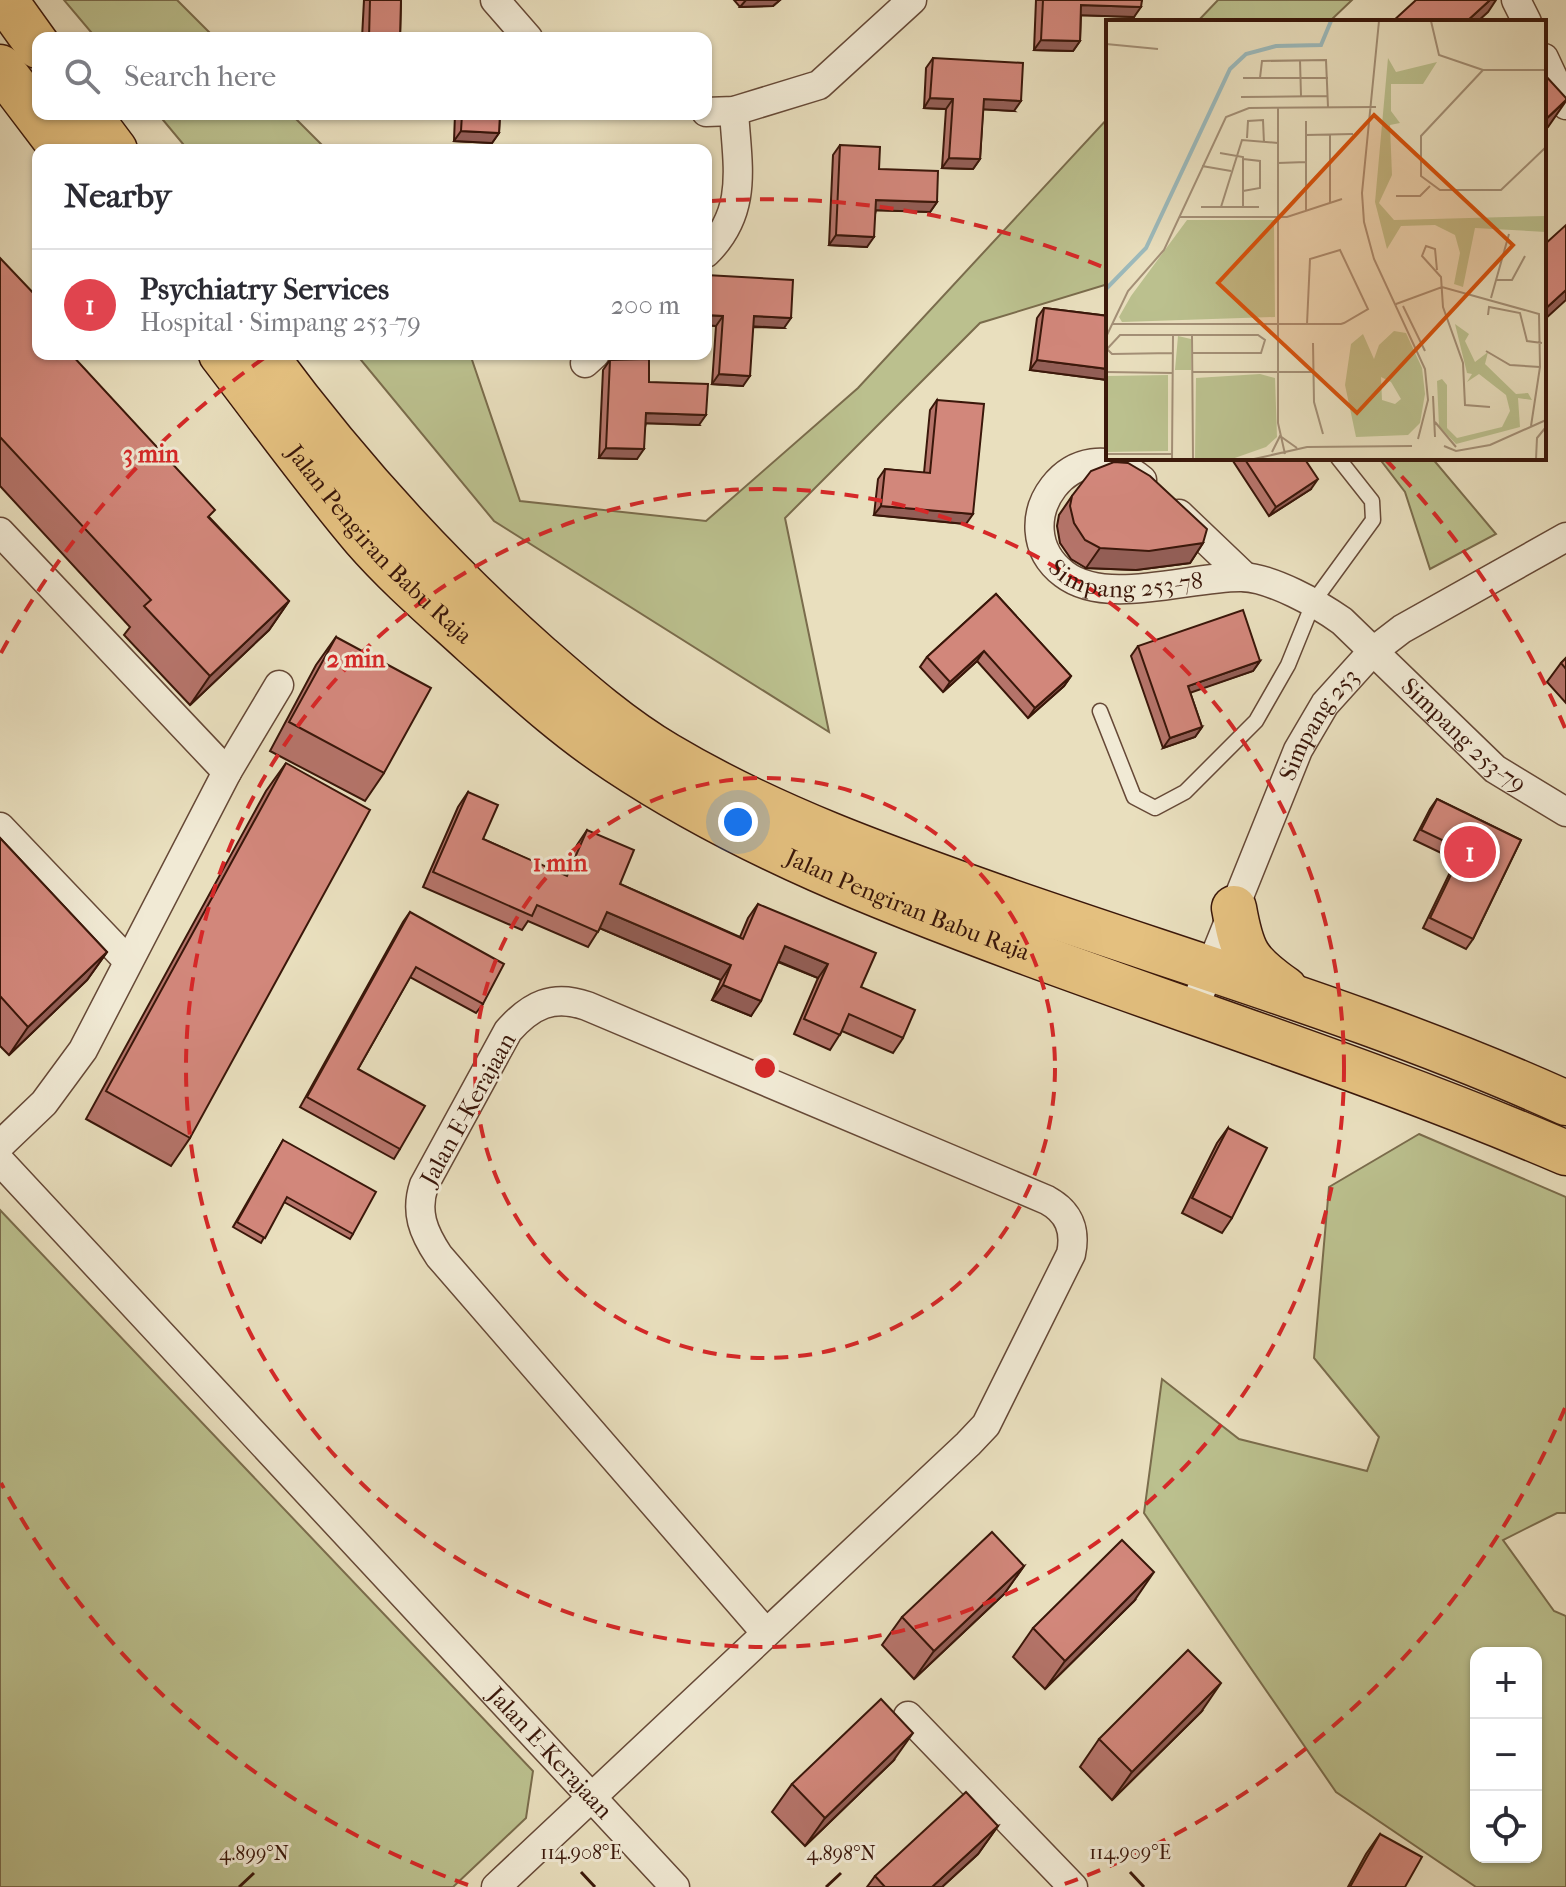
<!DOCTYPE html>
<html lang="en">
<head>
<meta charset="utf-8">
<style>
  body { margin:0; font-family:"IM FELL French Canon",serif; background:#f2f2f3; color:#2b2b33 }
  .controls { position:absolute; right:24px; bottom:24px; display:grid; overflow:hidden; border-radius:16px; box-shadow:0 2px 6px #0004 }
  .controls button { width:72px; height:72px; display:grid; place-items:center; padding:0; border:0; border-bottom:2px solid #e1e1e2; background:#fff; color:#2b2b33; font:40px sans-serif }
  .you { position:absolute; left:738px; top:822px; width:28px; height:28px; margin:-20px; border:6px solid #fff; border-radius:50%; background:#1a73e8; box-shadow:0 0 0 12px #1a73e833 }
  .badge { display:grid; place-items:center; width:52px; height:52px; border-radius:50%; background:#7c3aed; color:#fff; font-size:26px; font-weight:700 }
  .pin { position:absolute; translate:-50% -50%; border:4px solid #fff; box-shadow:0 2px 8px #0006 }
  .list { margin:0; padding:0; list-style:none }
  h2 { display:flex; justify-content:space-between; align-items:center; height:104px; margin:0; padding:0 32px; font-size:34px }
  h2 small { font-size:26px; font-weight:400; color:#7c7c81 }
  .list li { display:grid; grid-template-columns:52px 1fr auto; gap:24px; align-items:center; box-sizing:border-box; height:112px; padding:0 32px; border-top:2px solid #e1e1e2 }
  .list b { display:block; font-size:30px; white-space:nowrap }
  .list p { margin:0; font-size:26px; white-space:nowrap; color:#7c7c81 }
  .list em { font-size:26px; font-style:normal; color:#7c7c81 }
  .icon { flex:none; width:44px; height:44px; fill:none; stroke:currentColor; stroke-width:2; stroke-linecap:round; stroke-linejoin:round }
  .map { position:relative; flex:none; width:1566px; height:1887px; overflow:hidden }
  .search { position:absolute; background:#fff; box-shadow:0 2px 6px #0004; left:32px; top:32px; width:680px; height:88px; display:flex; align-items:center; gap:20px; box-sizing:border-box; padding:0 28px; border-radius:16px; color:#7c7c81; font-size:30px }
  .panel { position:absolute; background:#fff; box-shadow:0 2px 6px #0004; left:32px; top:144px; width:680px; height:216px; border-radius:16px }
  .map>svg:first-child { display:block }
  .green { fill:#bbc08e; stroke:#7a6c4c; stroke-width:2; fill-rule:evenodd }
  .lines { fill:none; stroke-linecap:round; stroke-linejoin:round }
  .lane-casing { stroke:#664937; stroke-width:17 }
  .street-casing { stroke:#664937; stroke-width:31 }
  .primary-casing { stroke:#3a170a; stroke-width:47 }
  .lane { stroke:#f1ead5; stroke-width:14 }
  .street { stroke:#f1ead5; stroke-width:28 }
  .primary { stroke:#e4c07f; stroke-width:44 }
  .wall { fill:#b5746a; stroke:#3a170a; stroke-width:2 }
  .shaded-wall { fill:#935e56; stroke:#3a170a; stroke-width:2 }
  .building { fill:#d2877b; stroke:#3a170a; stroke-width:2 }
  .ticks { fill:none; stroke:#3a170a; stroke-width:3 }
  .ring { fill:none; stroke:#d62828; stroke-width:4; stroke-dasharray:14 10 }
  .labels { text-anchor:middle; stroke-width:6; stroke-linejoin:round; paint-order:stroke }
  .street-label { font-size:24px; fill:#3a170a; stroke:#f1ead5 }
  .inset-river { fill:none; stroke:#9cbabc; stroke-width:4 }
  .inset-road { fill:none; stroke:#a38f76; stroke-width:2 }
  .view { fill:#d7520c; fill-opacity:0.15; stroke:#d7520c; stroke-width:4 }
  .inset-edge { fill:none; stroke:#3a170a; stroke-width:4 }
  .ticks-label { font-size:20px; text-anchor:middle; fill:#3a170a; stroke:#f1ead5; stroke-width:6; stroke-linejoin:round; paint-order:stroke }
  .centre { fill:#d62828; stroke:#f1ead5; stroke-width:4 }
  .ring-label { font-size:24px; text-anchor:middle; font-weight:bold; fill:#d62828; stroke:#f1ead5; stroke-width:6; stroke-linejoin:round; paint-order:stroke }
</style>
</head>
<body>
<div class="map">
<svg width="1566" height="1887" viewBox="0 0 1566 1887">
  <rect width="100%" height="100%" fill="#e9dfbe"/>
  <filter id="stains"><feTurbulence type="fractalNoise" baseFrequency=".0025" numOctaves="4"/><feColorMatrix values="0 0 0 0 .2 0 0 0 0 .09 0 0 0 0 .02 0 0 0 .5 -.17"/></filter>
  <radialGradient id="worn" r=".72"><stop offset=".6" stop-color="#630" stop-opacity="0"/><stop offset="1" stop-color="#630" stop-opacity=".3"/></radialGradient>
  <!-- green -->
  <g class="green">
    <polygon points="64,0 177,0 215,38 96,38"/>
    <polygon points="1218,0 1352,0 1329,22 1197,22"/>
    <polygon points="158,114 291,114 327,150 188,150"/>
    <polygon points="1108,118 1108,284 980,323 785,518 829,732 494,521 356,354 470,354 520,501 706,521 858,388"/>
    <polygon points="1379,458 1432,458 1496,534 1430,569 1405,492"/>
    <path d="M 1419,1134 L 1566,1197 L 1566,1513 L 1557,1513 L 1503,1540 L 1554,1611 L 1566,1616 L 1566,1887 L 1476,1887 L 1336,1792 L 1144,1513 L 1162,1379 L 1239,1439 L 1367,1471 L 1379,1437 L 1314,1358 L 1329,1187 ZM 1536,1653 L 1536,1857 L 1476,1857 L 1476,1653 Z"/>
    <polygon points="0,1210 533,1771 526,1818 453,1887 0,1887"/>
  </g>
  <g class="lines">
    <defs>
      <polyline id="lane" points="1100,711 1134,797 1155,808 1185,792 1256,721 1288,665 1314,601 1373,520 1372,501 1338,458"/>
      <g id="street">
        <polyline points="495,0 528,38"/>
        <polyline points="1516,0 1527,22"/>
        <polyline points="1544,58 1566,105"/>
        <polyline points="706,112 734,111 819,85 912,0"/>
        <path d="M 706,253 C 749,211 737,165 734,111"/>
        <polyline points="585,363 595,354"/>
        <path id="s1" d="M 1142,480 C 1074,422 1000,525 1064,574 C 1107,607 1190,576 1242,577 C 1272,578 1318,604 1342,621 L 1495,769 L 1566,812"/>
        <polyline points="1179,514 1245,577"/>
        <polyline points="0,532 227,772"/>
        <polyline points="0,827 128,961"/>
        <path id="s2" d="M 1192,1013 L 1298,750 L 1325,704 L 1372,652 L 1402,629 L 1566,537"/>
        <polyline points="0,1145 44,1103 83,1050 227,772 279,685"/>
        <path id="s3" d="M 0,1161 L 675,1887"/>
        <polyline points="908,1716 1073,1887"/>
        <path d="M 496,1887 L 968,1444 L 986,1425 L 1071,1254 C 1076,1230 1069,1212 1047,1200 L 587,1006 C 553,994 531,1005 508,1031 L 424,1185 C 415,1212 423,1232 439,1256 L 766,1633"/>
      </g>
      <g id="primary">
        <polyline points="5,0 38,46"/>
        <polyline points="0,67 63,150"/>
        <polyline points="88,114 115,150"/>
        <path id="s4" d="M 221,354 C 268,415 314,479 364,538 C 397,576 437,610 474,644 C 520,685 565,727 617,761 C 745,846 887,901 1031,954 C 1210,1020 1391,1078 1566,1153"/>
        <path d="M 264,354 C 346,465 436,565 539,656 C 579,691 621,728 667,755 C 771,817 887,858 1000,898 C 1189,964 1383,1020 1566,1103"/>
        <path d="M 1234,908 C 1242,953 1247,962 1285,989"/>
      </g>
    </defs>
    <!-- lane casing -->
    <use href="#lane" class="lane-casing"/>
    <!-- street casing -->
    <use href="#street" class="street-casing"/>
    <!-- primary casing -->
    <use href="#primary" class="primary-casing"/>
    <!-- lane -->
    <use href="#lane" class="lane"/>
    <!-- street -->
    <use href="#street" class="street"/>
    <!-- primary -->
    <use href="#primary" class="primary"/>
  </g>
  <!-- wall -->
  <g class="wall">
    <polygon points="364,0 401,0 400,38 362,38"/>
    <polygon points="734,0 780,0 773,6 740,7"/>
    <polygon points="1036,0 1142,0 1134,17 1081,15 1080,41 1073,51 1034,50"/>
    <polygon points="933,58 1014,111 983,109 980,159 973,169 942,168 946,109 924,108 926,68"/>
    <polygon points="455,114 500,114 499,133 492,143 454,141"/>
    <polygon points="840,145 879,169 937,202 930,212 876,210 867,247 829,245 833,155"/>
    <polygon points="0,258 38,354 210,518 289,601 269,630 190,705 124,635 130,627 0,486"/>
    <polygon points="706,275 784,328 753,327 743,386 712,384 716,326 706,325"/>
    <polygon points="1044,308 1108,316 1108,380 1030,370 1037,318"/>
    <polygon points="610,360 649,382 699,425 646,423 637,459 599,458 603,370"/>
    <polygon points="937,400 966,524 874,515 878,479 885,469 924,473 930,410"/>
    <polygon points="1231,458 1304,458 1311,489 1269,516"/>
    <polygon points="1072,496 1203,543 1190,563 1136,570 1086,568 1071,559 1060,543 1057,526 1059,515"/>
    <polygon points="996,594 1071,676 1064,686 1028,718 977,661 943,692 920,667 927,657"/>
    <polygon points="336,637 384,773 365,801 270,751 316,665"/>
    <polygon points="1138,646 1260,661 1253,671 1190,692 1202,727 1195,737 1163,748 1131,656"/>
    <polygon points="1566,658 1566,703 1547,682 1561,663"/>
    <polygon points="286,763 190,1138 171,1166 86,1119 266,791"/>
    <polygon points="468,792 483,839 563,875 577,845 587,830 620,884 740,937 748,918 758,904 861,987 903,1038 893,1053 842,1031 830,1050 794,1034 818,978 778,962 751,1016 712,1000 721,980 600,928 588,947 528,921 522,930 423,887 458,807"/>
    <polygon points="1437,799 1521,840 1473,939 1466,949 1423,928 1456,860 1414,840 1430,809"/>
    <polygon points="0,838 107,952 87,980 9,1055 0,1046"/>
    <polygon points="410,912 483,1004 476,1013 410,977 358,1069 400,1149 394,1159 300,1107 403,922"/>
    <polygon points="1228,1128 1232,1218 1222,1233 1182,1213 1217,1143"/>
    <polygon points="283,1140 353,1234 350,1239 284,1202 261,1243 233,1227"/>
    <polygon points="1024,1566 1004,1594 914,1679 882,1645 902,1617"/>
    <polygon points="1134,1601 1045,1689 1013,1657 1033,1628"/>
    <polygon points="1201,1712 1112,1800 1080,1767 1099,1739"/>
    <polygon points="893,1761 805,1846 772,1812 792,1784"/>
    <polygon points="998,1826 978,1854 942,1887 867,1887 875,1876"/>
    <polygon points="1380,1834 1405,1887 1348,1887 1366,1854"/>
  </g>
  <!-- shaded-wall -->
  <g class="shaded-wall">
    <polygon points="746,0 780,0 773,6 740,7"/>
    <polygon points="1490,0 1496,0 1488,12 1477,22 1466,22"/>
    <polygon points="1081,5 1141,7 1134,17 1074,15"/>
    <polygon points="1041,40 1080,41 1073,51 1034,50"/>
    <polygon points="930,98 953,99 946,109 924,108"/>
    <polygon points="984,99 1021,101 1014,111 977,109"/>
    <polygon points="1566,101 1548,127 1544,130 1544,121"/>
    <polygon points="461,131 499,133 492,143 454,141"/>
    <polygon points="949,158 980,159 973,169 942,168"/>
    <polygon points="876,200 937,202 930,212 869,210"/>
    <polygon points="836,235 874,237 867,247 829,245"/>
    <polygon points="1566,290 1566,300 1544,320 1544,310"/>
    <polygon points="706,315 723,316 716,326 706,325"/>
    <polygon points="754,316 791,318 784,328 747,326"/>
    <polygon points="1037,360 1108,369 1108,380 1030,370"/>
    <polygon points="719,374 750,376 743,386 712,384"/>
    <polygon points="646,413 706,415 699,425 639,423"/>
    <polygon points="606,448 644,449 637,459 599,458"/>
    <polygon points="1318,479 1311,489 1269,516 1276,507"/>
    <polygon points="881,506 973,514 966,524 874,515"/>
    <polygon points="1203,543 1190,563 1136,570 1086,568 1100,548"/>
    <polygon points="289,601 269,630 190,705 210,676"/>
    <polygon points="984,651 977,661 943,692 950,682"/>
    <polygon points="1260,661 1253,671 1181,696 1188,686"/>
    <polygon points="1071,676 1064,686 1028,718 1035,708"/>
    <polygon points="1202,727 1195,737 1163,748 1170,738"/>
    <polygon points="607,912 731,965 721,980 597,927"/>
    <polygon points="785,946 828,964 818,978 775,960"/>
    <polygon points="107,952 87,980 9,1055 28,1027"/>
    <polygon points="723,985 761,1001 751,1016 712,1000"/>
    <polygon points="1024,1566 1004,1594 914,1679 934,1651"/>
    <polygon points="1154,1572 1134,1601 1045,1689 1065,1661"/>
    <polygon points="1221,1683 1201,1712 1112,1800 1132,1772"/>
    <polygon points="913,1733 893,1761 805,1846 825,1818"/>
    <polygon points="998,1826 978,1854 942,1887 932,1887"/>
  </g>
  <!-- building -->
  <g class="building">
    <polygon points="370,0 401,0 400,38 369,38"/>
    <polygon points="1043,0 1142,0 1141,7 1081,5 1080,41 1041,40"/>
    <polygon points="1416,0 1490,0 1466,22 1392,22"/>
    <polygon points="933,58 1023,63 1021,101 984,99 980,159 949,158 953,99 930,98"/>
    <polygon points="1544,74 1566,98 1566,100 1544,121"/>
    <polygon points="462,114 500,114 499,133 461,131"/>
    <polygon points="840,145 880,147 879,169 938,171 937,202 876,200 874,237 836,235"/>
    <polygon points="1566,225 1566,290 1544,310 1544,245"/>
    <polygon points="0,258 38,298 38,354 71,354 215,510 208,517 289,601 210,676 144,606 151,600 0,437"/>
    <polygon points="706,275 793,280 791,318 754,316 750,376 719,374 723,316 706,315"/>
    <polygon points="1044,308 1108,316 1108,369 1037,360"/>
    <polygon points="649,359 649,382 708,384 706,415 646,413 644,449 606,448 610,360"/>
    <polygon points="937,400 984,404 973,514 881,506 885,469 930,473"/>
    <polygon points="1244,458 1304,458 1318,479 1276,507"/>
    <polygon points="1114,462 1128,463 1150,476 1207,529 1203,543 1149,551 1100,548 1085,540 1074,523 1070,506 1072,496 1091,471"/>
    <polygon points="996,594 1071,676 1035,708 984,651 950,682 927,657"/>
    <polygon points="1243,610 1260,661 1188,686 1202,727 1170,738 1138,646"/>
    <polygon points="336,637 431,688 384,773 289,722"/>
    <polygon points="1566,658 1566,669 1561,663"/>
    <polygon points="286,763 370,810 190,1138 106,1091"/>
    <polygon points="468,792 498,805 483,839 567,876 587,830 634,850 620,884 743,939 758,904 876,953 861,987 915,1010 903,1038 849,1014 840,1035 804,1019 828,964 785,946 761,1001 723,985 731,965 607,912 598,932 537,905 532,916 433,872"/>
    <polygon points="1437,799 1521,840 1473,939 1430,918 1463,850 1421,830"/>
    <polygon points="0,838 107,952 28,1027 0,996"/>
    <polygon points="410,912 504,964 483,1004 416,967 358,1069 425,1106 400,1149 307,1097"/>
    <polygon points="1228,1128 1267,1148 1232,1218 1192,1198"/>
    <polygon points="283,1140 376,1192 353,1234 287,1197 265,1238 237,1222"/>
    <polygon points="992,1532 1024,1566 934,1651 902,1617"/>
    <polygon points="1122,1540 1154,1572 1065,1661 1033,1628"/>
    <polygon points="1188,1650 1221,1683 1132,1772 1099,1739"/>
    <polygon points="881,1699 913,1733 825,1818 792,1784"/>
    <polygon points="966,1792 998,1826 932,1887 885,1887 875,1876"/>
    <polygon points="1380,1834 1422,1857 1405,1887 1350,1887"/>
  </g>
  <!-- ticks -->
  <path class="ticks" d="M 581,1872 L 595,1887M 1130,1872 L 1144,1887M 239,1887 L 254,1873M 826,1887 L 841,1873"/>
  <!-- distance rings -->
  <g class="ring">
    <circle cx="765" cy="1068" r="290"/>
    <circle cx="765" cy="1068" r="579"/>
    <path d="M1565 1408A869 869 0 0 1 1062 1885M468 1885A869 869 0 0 1 1 1483M1 653A869 869 0 0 1 267 356M712 201A869 869 0 0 1 1105 268M1385 459A869 869 0 0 1 1565 728"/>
  </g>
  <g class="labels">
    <!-- street labels -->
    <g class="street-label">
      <text dy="8" stroke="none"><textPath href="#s4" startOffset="248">Jalan Pengiran Babu Raja</textPath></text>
      <text dy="8" stroke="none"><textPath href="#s1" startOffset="262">Simpang 253-78</textPath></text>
      <text dy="8" stroke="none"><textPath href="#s2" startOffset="316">Simpang 253</textPath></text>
      <text dy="8" stroke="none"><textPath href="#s1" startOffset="658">Simpang 253-79</textPath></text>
      <text dy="8" stroke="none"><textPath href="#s4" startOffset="896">Jalan Pengiran Babu Raja</textPath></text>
      <text transform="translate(468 1109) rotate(-61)" y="8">Jalan E-Kerajaan</text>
      <text dy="8" stroke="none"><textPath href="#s3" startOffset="808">Jalan E-Kerajaan</textPath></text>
    </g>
  </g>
  <!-- overview -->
  <g transform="translate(1106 20)">
    <rect width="440" height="440" fill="#e9dfbe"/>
    <path d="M 282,38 L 290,52 L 331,42 L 317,64 L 285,64 L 285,91 L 294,103 L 284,105 L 286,155 L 273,183 L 288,200 L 440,196 L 440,212 L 369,208 L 357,267 L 348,264 L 354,233 L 349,215 L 329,205 L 295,206 L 281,229 L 269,182 ZM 81,200 L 168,200 L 169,297 L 16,302 L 13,297 L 25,276 ZM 349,304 L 363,314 L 359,321 L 369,342 L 382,332 L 379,344 L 410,374 L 422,373 L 426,380 L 412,378 L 414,407 L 350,424 L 333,406 L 331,361 L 336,359 L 341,365 L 341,408 L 351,418 L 396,407 L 404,391 L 400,375 L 373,354 L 361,362 L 366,354 L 361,353 ZM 288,311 L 300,313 L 316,348 L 319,374 L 314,403 L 302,415 L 250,417 L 239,365 L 245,324 L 257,314 L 268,339 L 273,325 ZM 275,357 L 285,362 L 295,379 L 289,384 L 276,380 ZM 72,316 L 85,319 L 85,350 L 69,350 ZM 154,354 L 169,358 L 171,417 L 160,427 L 126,439 L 89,439 L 90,358 ZM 62,355 L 62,431 L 0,432 L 0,356 Z" fill="#bbc08e" fill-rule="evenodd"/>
    <path class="inset-river" d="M 0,269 L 40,228 L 124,49 L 140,34 L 170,26 L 215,25 L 225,1"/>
    <path class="inset-road" d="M 273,1 L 256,173 L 258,202 L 268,239 L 319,349 L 322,380 L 312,419M 325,1 L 333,35 L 377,50M 0,24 L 52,29M 194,40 L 195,76M 377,50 L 315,116 L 315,156 L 334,170 L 395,170 L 440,127M 377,50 L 440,50M 137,58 L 222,58M 154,58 L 156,41 L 220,40 L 222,87M 135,77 L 222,76M 172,88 L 172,403 L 179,434M 200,115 L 247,114M 224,115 L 224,183M 141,118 L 142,101 L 157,100 L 158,123M 114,133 L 137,137 L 137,187M 172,143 L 200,142M 96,146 L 125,151M 137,171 L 154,168 L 154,141 L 137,139M 290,176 L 314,176 L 324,166M 95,187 L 153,187M 115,187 L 136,120 L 172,123M 200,191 L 200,101M 74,197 L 181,197 L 236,179M 331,250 L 329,229 L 320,226 L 316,236 L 335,257 L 337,287 L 357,343 L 359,385 L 384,387M 391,260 L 406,260 L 419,236M 385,278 L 403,214M 290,284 L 336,267 L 433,294 L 434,347 L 425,406M 297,286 L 319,331M 382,295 L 383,287 L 414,293 L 421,321 L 436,323M 6,304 L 235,304 L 238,303 L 262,289 L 234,230 L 204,239 L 201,304M 86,315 L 87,439M 0,317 L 22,271 L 58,230 L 120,97 L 143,88 L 270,87M 207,323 L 208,382 L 217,414M 380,331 L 404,345 L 434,347M 67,333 L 6,334 L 1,329 L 14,315 L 152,315 L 159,320 L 155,333 L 86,333M 0,352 L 67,353M 87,352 L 207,352M 327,376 L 329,417M 329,402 L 350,427M 338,426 L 350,431 L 384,425 L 440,400M 166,432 L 174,416 L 191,428M 0,434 L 66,434M 66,439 L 67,315M 148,439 L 201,427 L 306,426M 430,439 L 431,418 L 440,407"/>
    <path class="view" d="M 268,95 L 407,225 L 251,393 L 112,263 Z"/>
    <rect width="440" height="440" class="inset-edge"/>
  </g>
  <g class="ticks-label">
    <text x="581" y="1859">114.908°E</text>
    <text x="1130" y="1859">114.909°E</text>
    <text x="254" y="1860">4.899°N</text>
    <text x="841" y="1860">4.898°N</text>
  </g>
  <circle cx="765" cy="1068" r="12" class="centre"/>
  <g class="ring-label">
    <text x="151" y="462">3 min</text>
    <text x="356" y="667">2 min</text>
    <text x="560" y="871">1 min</text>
  </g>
  <rect width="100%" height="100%" filter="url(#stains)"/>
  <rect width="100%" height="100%" fill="url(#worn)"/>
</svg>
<div class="controls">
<button>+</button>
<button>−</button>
<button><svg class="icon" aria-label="locate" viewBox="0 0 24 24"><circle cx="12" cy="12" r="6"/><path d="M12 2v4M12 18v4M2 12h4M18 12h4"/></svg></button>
</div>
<div class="you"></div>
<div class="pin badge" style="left:1470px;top:852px;background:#e0444e">1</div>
<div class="search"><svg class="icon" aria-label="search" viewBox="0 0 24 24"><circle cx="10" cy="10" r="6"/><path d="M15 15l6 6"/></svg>Search here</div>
<section class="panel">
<h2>Nearby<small></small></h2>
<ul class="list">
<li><span class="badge" style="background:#e0444e">1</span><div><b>Psychiatry Services</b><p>Hospital · Simpang 253-79</p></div><em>200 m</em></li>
</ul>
</section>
</div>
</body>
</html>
